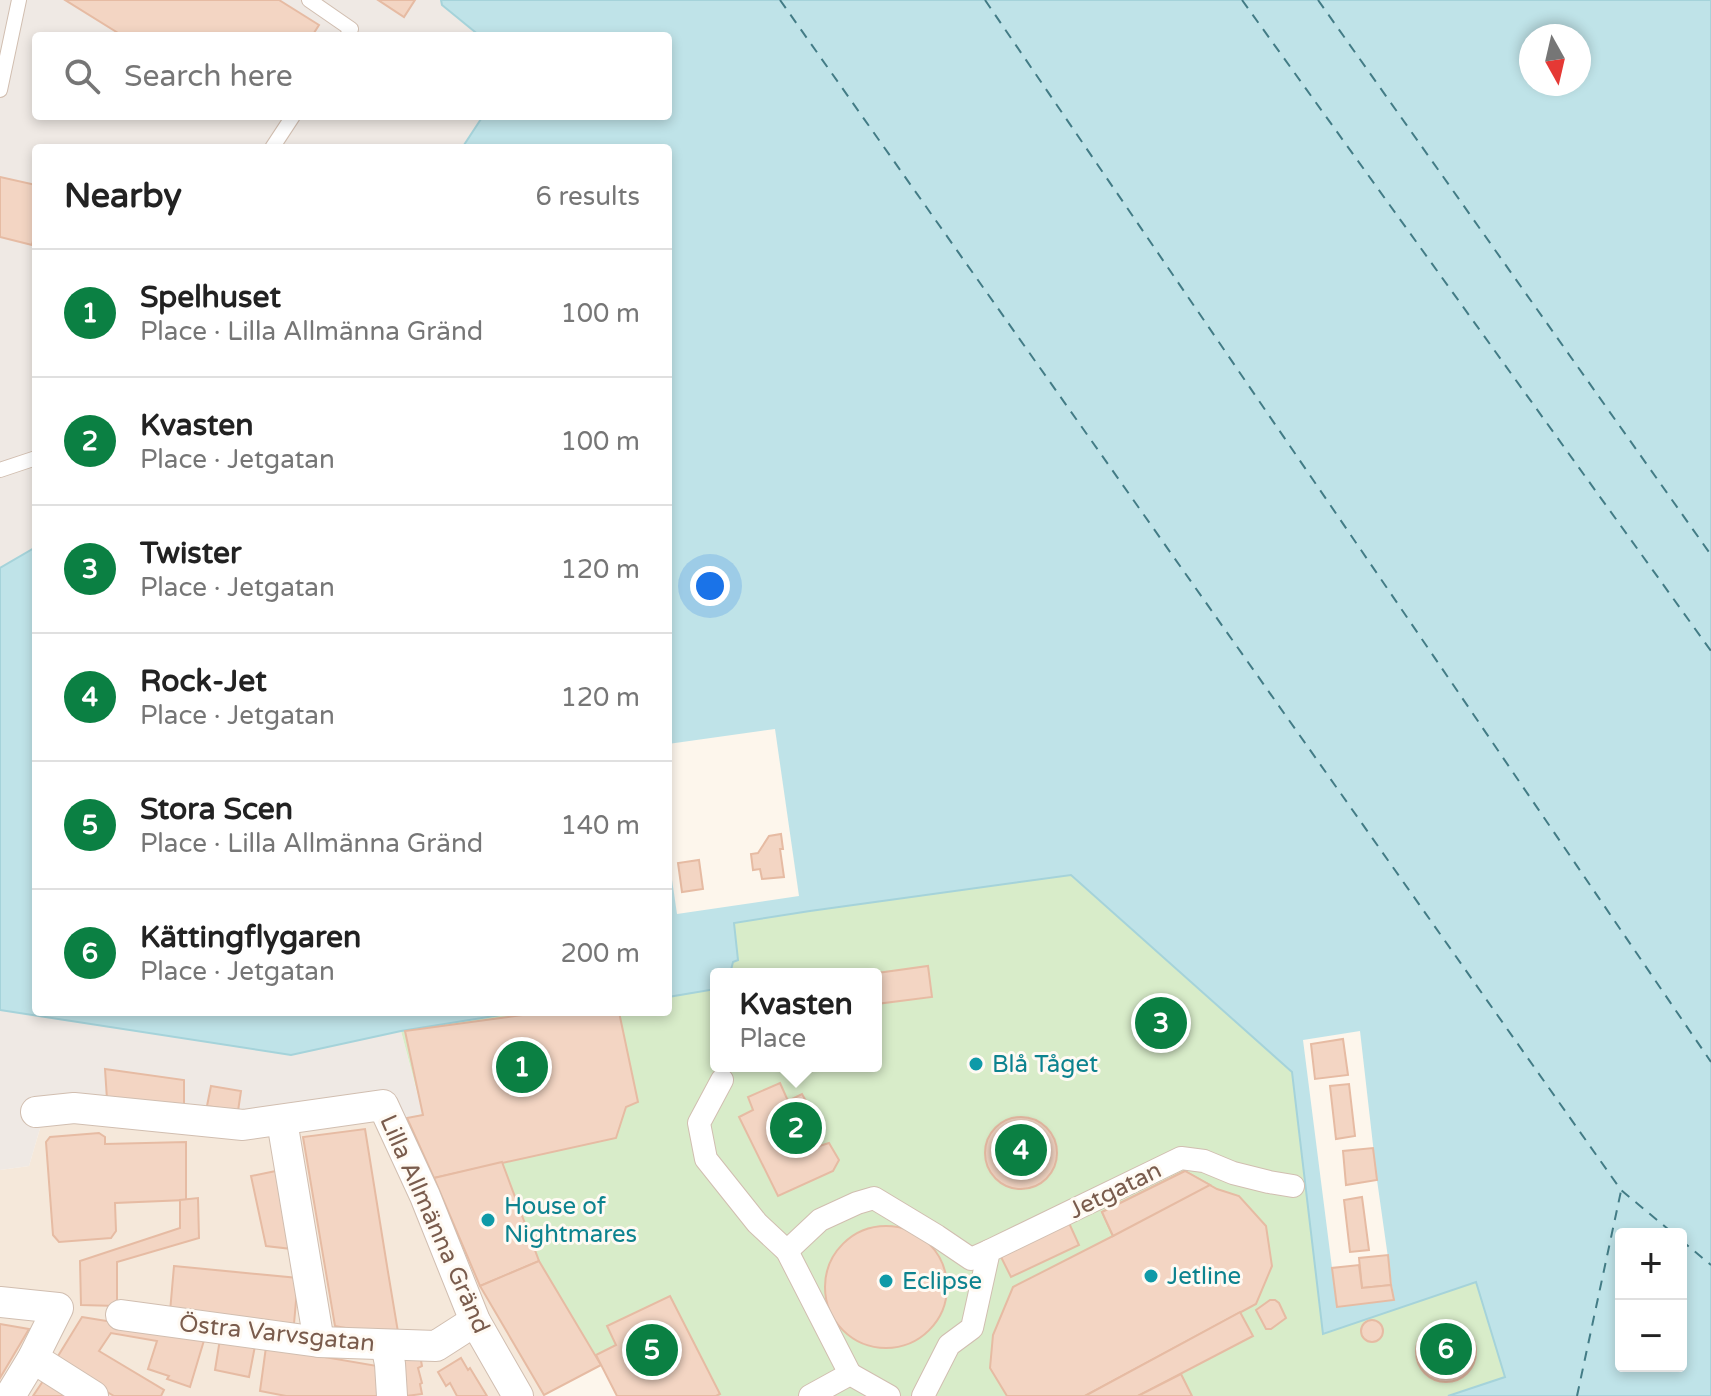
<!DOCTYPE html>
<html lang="en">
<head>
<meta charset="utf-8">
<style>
  body { margin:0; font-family:"Varela Round",sans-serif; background:#f2f2f2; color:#222 }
  .controls { position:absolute; right:24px; bottom:24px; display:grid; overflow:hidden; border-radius:8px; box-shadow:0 4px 12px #0003 }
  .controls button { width:72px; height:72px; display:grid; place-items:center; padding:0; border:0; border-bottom:2px solid #e0e0e0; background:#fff; color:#222; font:40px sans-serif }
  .compass { position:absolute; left:1519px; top:24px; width:72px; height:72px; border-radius:50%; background:#fff; box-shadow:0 4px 12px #0003; rotate:172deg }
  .you { position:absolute; left:710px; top:586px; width:28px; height:28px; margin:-20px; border:6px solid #fff; border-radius:50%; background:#1a73e8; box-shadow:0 0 0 12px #1a73e833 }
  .badge { display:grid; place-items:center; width:52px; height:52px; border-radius:50%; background:#0b8043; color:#fff; font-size:26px; font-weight:700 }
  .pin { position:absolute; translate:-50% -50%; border:4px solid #fff; box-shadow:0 2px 8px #0006 }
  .popup { position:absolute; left:710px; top:968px; width:172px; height:104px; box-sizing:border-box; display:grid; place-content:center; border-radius:8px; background:#fff; filter:drop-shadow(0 2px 6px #0005); font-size:26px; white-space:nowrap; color:#767676 }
  .popup b { font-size:30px; color:#222 }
  .popup::after { content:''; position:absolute; left:50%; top:100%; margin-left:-16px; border:16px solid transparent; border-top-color:#fff }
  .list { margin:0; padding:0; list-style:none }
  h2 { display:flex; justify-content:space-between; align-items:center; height:104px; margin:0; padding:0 32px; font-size:34px }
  h2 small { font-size:26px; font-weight:400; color:#767676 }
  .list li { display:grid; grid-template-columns:52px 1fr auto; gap:24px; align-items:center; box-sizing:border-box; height:128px; padding:0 32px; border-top:2px solid #e0e0e0 }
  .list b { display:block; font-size:30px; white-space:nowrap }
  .list p { margin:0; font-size:26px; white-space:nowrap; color:#767676 }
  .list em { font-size:26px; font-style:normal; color:#767676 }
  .icon { flex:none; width:44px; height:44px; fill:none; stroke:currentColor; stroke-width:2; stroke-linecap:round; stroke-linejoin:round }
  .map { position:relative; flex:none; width:1711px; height:1396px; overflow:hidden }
  .search { position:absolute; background:#fff; box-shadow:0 4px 12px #0003; left:32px; top:32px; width:640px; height:88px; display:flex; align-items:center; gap:20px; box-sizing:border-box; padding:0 28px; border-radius:8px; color:#767676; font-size:30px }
  .panel { position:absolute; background:#fff; box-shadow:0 4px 12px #0003; left:32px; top:144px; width:640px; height:872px; border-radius:8px }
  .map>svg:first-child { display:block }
  .residential { fill:#f5e8da }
  .industrial { fill:#efe9e4 }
  .green { fill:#d8ecc9 }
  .water { fill:#bfe3e8; stroke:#a5d3da; stroke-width:2; fill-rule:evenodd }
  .pier { fill:#fdf6ec }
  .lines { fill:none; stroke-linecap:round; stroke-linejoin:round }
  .ferry { stroke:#437c86; stroke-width:2; stroke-dasharray:10 8; stroke-linecap:butt }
  .building { fill:#f3d5c3; stroke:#e6bba3; stroke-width:2 }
  .service-casing { stroke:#d1beb0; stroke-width:16 }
  .pedestrian-casing { stroke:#d1beb0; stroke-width:24 }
  .minor-casing { stroke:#d1beb0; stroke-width:32 }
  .service { stroke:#fff; stroke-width:14 }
  .pedestrian { stroke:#fff; stroke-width:22 }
  .minor { stroke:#fff; stroke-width:30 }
  .culture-dot { fill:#0f9aa8; stroke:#fffaf3; stroke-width:3 }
  .labels { text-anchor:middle; stroke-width:6; stroke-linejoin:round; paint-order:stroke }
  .culture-label { font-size:24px; fill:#0d838f; stroke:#fffaf3; text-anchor:start }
  .street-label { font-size:24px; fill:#7a5c4d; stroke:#fffaf3 }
</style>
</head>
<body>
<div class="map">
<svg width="1711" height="1396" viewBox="0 0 1711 1396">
  <rect width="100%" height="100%" fill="#fdf6ec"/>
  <!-- residential -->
  <polygon class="residential" points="190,1113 407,1118 480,1286 544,1396 0,1396 0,1170 29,1166 41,1125"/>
  <!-- industrial -->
  <g class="industrial">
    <polygon points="0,0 441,0 442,5 480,36 36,36 36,116 483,116 462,148 36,148 36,547 0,568"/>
    <polygon points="0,1010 291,1055 401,1031 423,1115 407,1118 381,1118 190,1113 41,1125 29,1166 0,1170"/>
  </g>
  <!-- green -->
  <polygon class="green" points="668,852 810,911 1071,875 1292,1072 1323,1333 1476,1282 1506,1377 1448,1396 618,1396 601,1365 544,1395 480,1286 407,1118 423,1114 401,1031 519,1012 668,1012 668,997 716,989 716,1066 876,1066 876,974 730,974 733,962"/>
  <!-- water -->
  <g class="water">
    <path d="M 441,0 L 1711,0 L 1711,1396 L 1448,1396 L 1505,1377 L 1476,1282 L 1323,1334 L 1292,1072 L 1071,875 L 810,911 L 734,923 L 738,960 L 733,962 L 730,974 L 716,974 L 716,989 L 668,997 L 668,148 L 462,148 L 483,116 L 668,116 L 668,36 L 480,36 L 442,5 ZM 1531,36 L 1579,36 L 1579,84 L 1531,84 ZM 1621,1234 L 1681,1234 L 1681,1366 L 1621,1366 Z"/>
    <polygon points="36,547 36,1012 519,1012 401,1031 291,1055 0,1010 0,568"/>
  </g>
  <!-- pier -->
  <g class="pier">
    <polygon points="775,729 799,896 677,914 668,852 668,744"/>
    <polygon points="1360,1031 1377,1180 1394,1300 1337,1307 1303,1040"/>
  </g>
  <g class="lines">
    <!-- ferry -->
    <g class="ferry">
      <polyline points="780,0 1621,1190 1674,1234"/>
      <polyline points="985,0 1711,1062"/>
      <polyline points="1242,0 1711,651"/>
      <polyline points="1318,0 1711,555"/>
      <polyline points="1681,1240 1711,1265"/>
      <polyline points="1577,1396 1621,1191"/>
    </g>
  </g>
  <!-- building -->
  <g class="building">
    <polygon points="65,0 279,0 319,25 312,36 123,36"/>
    <polygon points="378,0 415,0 404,17"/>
    <polygon points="0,177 36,185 36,227 32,245 0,237"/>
    <polygon points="781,834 783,849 780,849 784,877 762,879 760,869 753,870 751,854 758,853 769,836"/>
    <polygon points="699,860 703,889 682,892 678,863"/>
    <polygon points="928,966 932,997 876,1004 876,974 870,974"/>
    <polygon points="544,1012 619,1012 638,1102 626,1107 616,1138 434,1178 407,1118 423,1115 405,1031"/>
    <polygon points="1343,1039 1348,1075 1315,1079 1311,1044"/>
    <polygon points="105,1069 184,1080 184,1107 107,1099"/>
    <polygon points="780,1083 788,1101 802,1094 821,1127 805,1133 813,1148 829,1143 839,1160 833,1171 778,1196 739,1117 753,1110 748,1097"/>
    <polygon points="1349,1084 1355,1136 1336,1139 1330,1086"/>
    <polygon points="211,1086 241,1091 238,1111 207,1106"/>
    <circle cx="1021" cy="1153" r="36"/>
    <polygon points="365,1129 387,1266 399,1338 335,1326 303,1137"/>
    <polygon points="99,1133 105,1137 105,1144 186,1142 186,1200 115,1203 116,1231 111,1238 59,1242 53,1235 46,1142 50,1137"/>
    <polygon points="1373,1148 1377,1180 1346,1185 1343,1151"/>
    <polygon points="502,1162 539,1261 480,1286 434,1178"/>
    <polygon points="276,1171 292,1249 266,1246 251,1176"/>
    <polygon points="1185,1171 1217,1189 1239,1196 1266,1226 1272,1266 1256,1304 1085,1396 1007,1396 990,1368 993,1335 1013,1287 1113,1236 1102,1212"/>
    <polygon points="1185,1171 1210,1185 1113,1236 1102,1212"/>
    <polygon points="1362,1197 1369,1250 1350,1252 1344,1200"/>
    <polygon points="198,1198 199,1238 117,1262 117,1306 81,1305 80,1261 180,1228 180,1200"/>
    <polygon points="1069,1223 1079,1245 1011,1277 1000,1255"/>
    <circle cx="886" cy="1287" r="61"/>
    <polygon points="1388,1255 1391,1285 1362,1288 1359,1258"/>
    <polygon points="539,1261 601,1365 544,1395 480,1286"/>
    <polygon points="1359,1265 1362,1288 1391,1285 1394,1300 1337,1307 1332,1268"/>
    <polygon points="174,1266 298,1278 294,1324 170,1312"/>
    <polygon points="670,1296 720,1394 716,1396 617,1396 596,1355 616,1345 607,1326"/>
    <polygon points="1270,1300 1275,1300 1279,1303 1286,1318 1271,1329 1266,1329 1256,1310"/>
    <polygon points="1240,1312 1253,1336 1138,1396 1085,1396"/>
    <polygon points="82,1317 205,1337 190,1387 167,1379 169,1376 148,1369 157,1341 111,1333 99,1351 164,1390 161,1396 114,1396 55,1361"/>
    <circle cx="1372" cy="1331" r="11"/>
    <circle cx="1446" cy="1352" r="30"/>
    <polygon points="0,1324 29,1329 0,1378"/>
    <polygon points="220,1339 255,1346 249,1377 215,1370"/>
    <polygon points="266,1347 383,1367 381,1396 286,1396 260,1391"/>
    <polygon points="420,1355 422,1366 418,1368 422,1383 420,1384 422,1394 406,1396 398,1356"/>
    <polygon points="461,1358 468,1370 470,1368 487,1396 457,1396 450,1383 446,1386 438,1372"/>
    <polygon points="1181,1374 1192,1396 1138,1396"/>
    <polygon points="45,1378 74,1396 33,1396"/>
  </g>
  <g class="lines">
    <defs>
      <g id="service">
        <polyline points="309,0 351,29 347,36"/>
        <polyline points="0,90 19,0"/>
        <polyline points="272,148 293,116"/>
        <polyline points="0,470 36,458"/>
      </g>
      <g id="pedestrian">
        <polyline points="722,1080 699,1123 706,1159 757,1223 787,1251 850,1374"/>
        <polyline points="787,1251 820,1220 857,1203 874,1198 937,1236 971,1259 989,1251"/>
        <polyline points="810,1396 850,1374 889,1396"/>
        <polyline points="923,1396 949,1345 972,1328 989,1251 1181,1158 1204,1161 1233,1173 1269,1182 1293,1186"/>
      </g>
      <g id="minor">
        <polyline points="36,1112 74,1108 243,1125 383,1105 425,1196 475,1321 518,1396"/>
        <polyline points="282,1121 319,1342"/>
        <polyline points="0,1302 58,1308 33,1358 10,1396"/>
        <polyline points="121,1315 319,1342 436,1346 475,1321"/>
        <polyline points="386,1345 390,1364 392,1396"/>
        <polyline points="33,1358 93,1396"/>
      </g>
    </defs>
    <!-- service casing -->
    <use href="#service" class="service-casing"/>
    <!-- pedestrian casing -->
    <use href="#pedestrian" class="pedestrian-casing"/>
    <!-- minor casing -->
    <use href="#minor" class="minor-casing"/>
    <!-- service -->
    <use href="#service" class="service"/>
    <!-- pedestrian -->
    <use href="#pedestrian" class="pedestrian"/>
    <!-- minor -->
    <use href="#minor" class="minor"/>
  </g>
  <!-- markers -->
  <g class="culture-dot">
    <circle cx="976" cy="1064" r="8"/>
    <circle cx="488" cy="1220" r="8"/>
    <circle cx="1151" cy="1276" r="8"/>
    <circle cx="886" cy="1281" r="8"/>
  </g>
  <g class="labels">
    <!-- culture labels -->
    <g class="culture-label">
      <text x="992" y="1072">Blå Tåget</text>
      <text x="504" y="1214">House of<tspan x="504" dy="28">Nightmares</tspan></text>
      <text x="1167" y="1284">Jetline</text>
      <text x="902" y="1289">Eclipse</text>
    </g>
    <!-- street labels -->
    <g class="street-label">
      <text transform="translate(1115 1190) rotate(-26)" y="8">Jetgatan</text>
      <text transform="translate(435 1224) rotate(66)" y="8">Lilla Allmänna Gränd</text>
      <text transform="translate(277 1333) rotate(6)" y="8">Östra Varvsgatan</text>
    </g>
  </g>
</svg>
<div class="controls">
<button>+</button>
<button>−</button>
</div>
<svg class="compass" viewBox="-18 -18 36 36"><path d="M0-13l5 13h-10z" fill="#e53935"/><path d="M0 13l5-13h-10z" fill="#767676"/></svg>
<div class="you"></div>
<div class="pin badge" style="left:522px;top:1067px">1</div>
<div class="pin badge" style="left:796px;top:1128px">2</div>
<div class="popup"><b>Kvasten</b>Place</div>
<div class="pin badge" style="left:1161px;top:1023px">3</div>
<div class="pin badge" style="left:1021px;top:1150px">4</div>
<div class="pin badge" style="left:652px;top:1350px">5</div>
<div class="pin badge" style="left:1446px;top:1349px">6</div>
<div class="search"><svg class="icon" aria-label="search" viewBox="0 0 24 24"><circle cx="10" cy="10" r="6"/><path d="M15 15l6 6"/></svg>Search here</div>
<section class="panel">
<h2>Nearby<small>6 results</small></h2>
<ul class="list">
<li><span class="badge">1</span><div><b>Spelhuset</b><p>Place · Lilla Allmänna Gränd</p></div><em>100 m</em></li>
<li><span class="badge">2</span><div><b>Kvasten</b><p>Place · Jetgatan</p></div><em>100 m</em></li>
<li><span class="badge">3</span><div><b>Twister</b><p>Place · Jetgatan</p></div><em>120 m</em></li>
<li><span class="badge">4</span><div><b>Rock-Jet</b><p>Place · Jetgatan</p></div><em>120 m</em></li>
<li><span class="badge">5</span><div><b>Stora Scen</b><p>Place · Lilla Allmänna Gränd</p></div><em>140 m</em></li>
<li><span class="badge">6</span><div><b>Kättingflygaren</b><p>Place · Jetgatan</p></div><em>200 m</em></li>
</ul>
</section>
</div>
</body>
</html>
